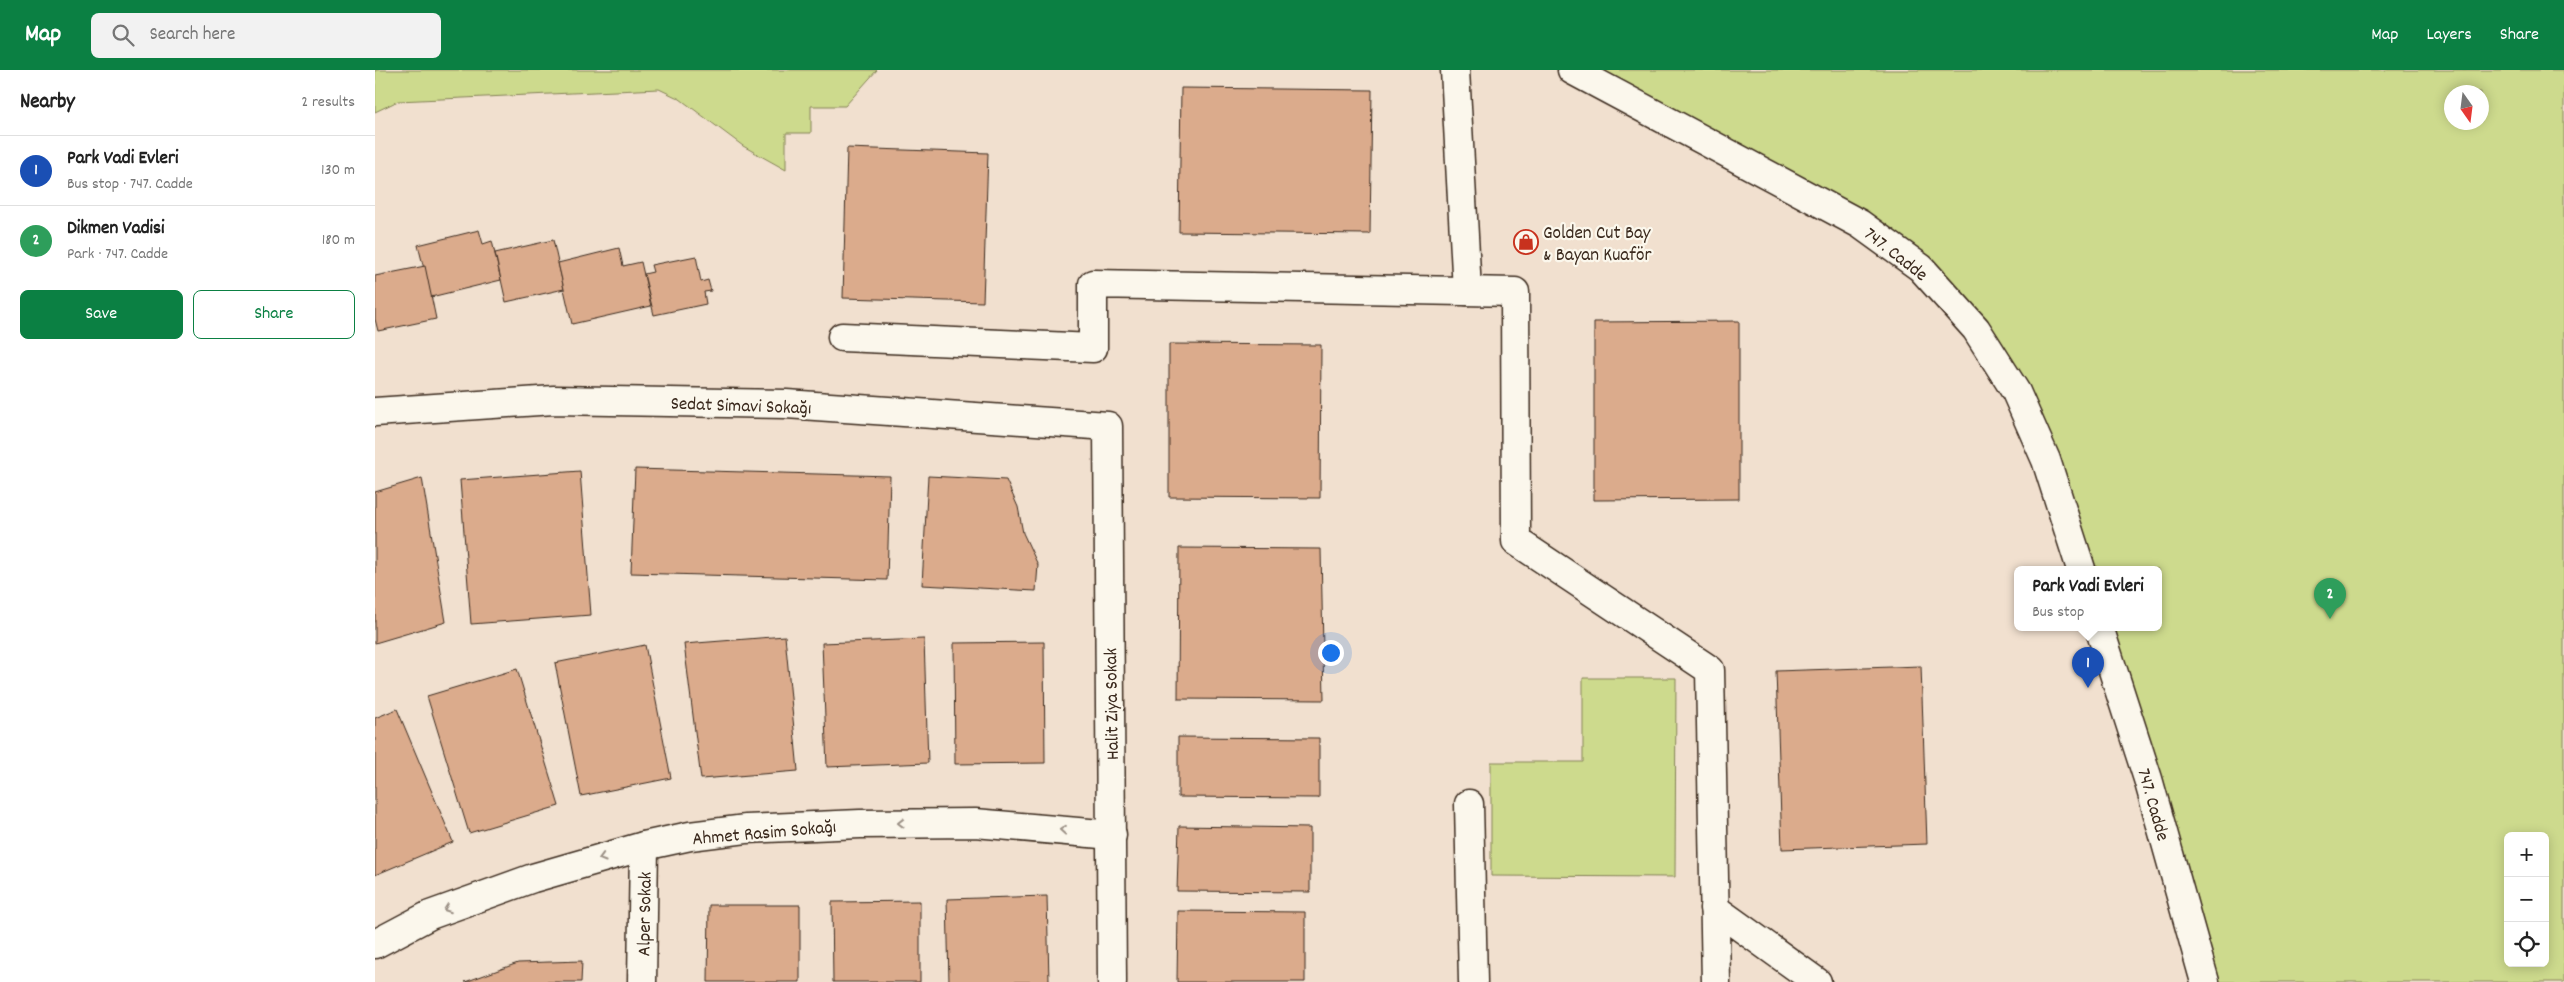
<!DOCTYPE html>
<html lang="en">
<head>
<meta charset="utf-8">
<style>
  body { margin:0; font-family:Dekko,sans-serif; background:#f2f2f2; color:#222 }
  .controls { position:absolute; right:15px; bottom:15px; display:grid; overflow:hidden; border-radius:8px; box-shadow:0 2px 12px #0003 }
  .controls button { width:45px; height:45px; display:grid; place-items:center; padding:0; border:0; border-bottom:1px solid #e0e0e0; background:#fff; color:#222; font:25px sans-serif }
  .compass { position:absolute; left:2069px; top:15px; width:45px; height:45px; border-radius:50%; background:#fff; box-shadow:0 2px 12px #0003; rotate:166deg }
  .you { position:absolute; left:955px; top:582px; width:18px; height:18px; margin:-12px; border:4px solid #fff; border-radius:50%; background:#1a73e8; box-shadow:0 0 0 8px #1a73e833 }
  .badge { display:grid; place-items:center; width:32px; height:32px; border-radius:50%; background:#0b8043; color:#fff; font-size:16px; font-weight:700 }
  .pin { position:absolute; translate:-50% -41px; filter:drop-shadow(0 1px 2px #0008) }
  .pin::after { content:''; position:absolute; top:26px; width:18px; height:15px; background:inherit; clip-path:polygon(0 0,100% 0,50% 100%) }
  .popup { position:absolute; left:1639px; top:496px; width:148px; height:65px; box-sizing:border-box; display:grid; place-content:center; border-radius:8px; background:#fff; filter:drop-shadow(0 1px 4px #0005); font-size:16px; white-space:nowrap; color:#767676 }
  .popup b { font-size:19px; color:#222 }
  .popup::after { content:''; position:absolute; left:50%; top:100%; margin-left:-10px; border:10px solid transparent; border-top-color:#fff }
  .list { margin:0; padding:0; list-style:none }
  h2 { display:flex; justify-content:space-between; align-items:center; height:65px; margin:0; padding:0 20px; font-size:21px }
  h2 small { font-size:16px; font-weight:400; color:#767676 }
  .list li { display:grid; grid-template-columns:32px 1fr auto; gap:15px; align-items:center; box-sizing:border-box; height:70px; padding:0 20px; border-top:1px solid #e0e0e0 }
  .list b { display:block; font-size:19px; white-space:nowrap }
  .list p { margin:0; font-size:16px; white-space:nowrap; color:#767676 }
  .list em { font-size:16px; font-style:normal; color:#767676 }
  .actions { display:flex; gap:10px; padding:15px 20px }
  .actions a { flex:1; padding:11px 0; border:1px solid #0b8043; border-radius:8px; text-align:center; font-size:18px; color:#0b8043 }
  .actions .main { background:#0b8043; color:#fff }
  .icon { flex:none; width:28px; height:28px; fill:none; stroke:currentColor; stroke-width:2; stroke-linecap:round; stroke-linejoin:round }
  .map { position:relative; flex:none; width:2189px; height:912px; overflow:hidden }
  header { display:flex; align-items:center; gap:30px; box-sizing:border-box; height:70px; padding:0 25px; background:#0b8043; color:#fff }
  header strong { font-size:24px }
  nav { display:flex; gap:28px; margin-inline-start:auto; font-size:18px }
  .search { width:350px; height:45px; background:#f2f2f2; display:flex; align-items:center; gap:12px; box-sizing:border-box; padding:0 18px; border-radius:8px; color:#767676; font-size:19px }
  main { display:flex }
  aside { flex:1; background:#fff }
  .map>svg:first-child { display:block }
  .green { fill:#cdda8d; stroke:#848256; fill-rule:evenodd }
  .building { fill:#dbab8c; stroke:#3b2a1e }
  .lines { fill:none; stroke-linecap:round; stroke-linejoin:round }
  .minor-casing { stroke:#3b2a1e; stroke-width:31 }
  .minor { stroke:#fbf7ec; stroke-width:28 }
  .oneway { stroke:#9b9085 }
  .labels { text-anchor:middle; stroke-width:4.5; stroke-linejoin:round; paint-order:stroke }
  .poi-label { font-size:19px; fill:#3b2a1e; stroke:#fbf7ec; text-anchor:start }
  .street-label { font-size:19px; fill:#3b2a1e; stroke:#fbf7ec }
</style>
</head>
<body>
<header>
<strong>Map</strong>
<div class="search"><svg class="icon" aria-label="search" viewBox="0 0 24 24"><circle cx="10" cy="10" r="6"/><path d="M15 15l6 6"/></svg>Search here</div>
<nav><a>Map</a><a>Layers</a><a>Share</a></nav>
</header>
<main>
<aside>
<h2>Nearby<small>2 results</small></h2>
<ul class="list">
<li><span class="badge" style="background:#1a4fb4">1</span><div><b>Park Vadi Evleri</b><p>Bus stop · 747. Cadde</p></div><em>130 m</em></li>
<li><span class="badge" style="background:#2e9e5b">2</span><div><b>Dikmen Vadisi</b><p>Park · 747. Cadde</p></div><em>180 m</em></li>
</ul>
<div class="actions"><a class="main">Save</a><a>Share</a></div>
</aside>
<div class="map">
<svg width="2189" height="912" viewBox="0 0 2189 912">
  <rect width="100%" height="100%" fill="#f1e0cf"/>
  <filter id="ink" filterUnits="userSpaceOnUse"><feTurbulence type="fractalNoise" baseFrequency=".02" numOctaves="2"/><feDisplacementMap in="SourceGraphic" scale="10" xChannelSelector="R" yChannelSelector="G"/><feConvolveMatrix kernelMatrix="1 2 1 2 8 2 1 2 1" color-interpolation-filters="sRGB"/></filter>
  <g filter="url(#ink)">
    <!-- green -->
    <g class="green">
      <polygon points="0,0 502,0 470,36 436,36 436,63 411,63 411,100 368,76 305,29 284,19 23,31 0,42"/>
      <path d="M 1197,0 L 2189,0 L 2189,912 L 1830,912 L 1724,557 L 1783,557 L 1783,499 L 1706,499 L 1671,390 L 1546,198 ZM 2076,22 L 2106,22 L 2106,52 L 2076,52 ZM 2133,766 L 2170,766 L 2170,893 L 2133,893 Z"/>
      <polygon points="1208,608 1301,608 1300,807 1116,806 1116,692 1208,692"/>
    </g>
    <!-- building -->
    <g class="building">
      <polygon points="806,18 997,20 995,164 804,162"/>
      <polygon points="472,78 613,83 608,232 468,228"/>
      <polygon points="104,160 108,174 117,171 126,210 56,227 43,175"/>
      <polygon points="178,170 189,219 131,232 120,183"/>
      <polygon points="244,178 248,196 266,192 276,236 197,254 183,193"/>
      <polygon points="321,186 326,212 333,210 336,221 329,222 331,234 279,245 269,204 278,202 276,195"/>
      <polygon points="50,196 61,249 3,261 0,249 0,206"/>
      <polygon points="1364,251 1364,429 1219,430 1219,252"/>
      <polygon points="794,274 946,275 945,428 794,427"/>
      <polygon points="260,399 515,406 512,510 256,503"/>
      <polygon points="205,401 216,545 96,554 85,410"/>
      <polygon points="553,406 631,410 643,437 648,463 663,495 661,521 547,515"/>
      <polygon points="47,408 71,552 0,573 0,422"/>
      <polygon points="804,478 946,479 949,630 803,629"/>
      <polygon points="410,566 423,701 326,709 309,574"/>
      <polygon points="549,569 553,693 452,697 447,573"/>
      <polygon points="669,572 670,693 580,694 579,573"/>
      <polygon points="270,575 296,708 206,726 180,593"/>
      <polygon points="1546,596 1552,774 1407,779 1401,601"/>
      <polygon points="142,599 184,736 94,763 52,626"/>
      <polygon points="22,639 78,772 0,805 0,648"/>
      <polygon points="803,667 944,668 944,728 803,727"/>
      <polygon points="804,756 935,758 935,822 802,821"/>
      <polygon points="672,826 674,912 574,912 572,829"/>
      <polygon points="545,831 545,912 458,912 457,832"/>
      <polygon points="334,835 425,835 425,912 333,912"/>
      <polygon points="803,841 930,842 930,912 802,912"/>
      <polygon points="207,891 206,912 90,912 143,893"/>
    </g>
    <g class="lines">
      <defs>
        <g id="minor">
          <polyline points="1080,0 1092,221"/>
          <polyline points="1197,0 1485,154 1546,198 1601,259 1641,322 1671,390 1706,499"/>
          <polyline points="467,267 718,278 718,214 1140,222 1141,471 1335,600 1341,912"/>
          <polyline points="0,342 179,330 411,334 733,356 737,912"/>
          <polyline points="1724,557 1773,709 1830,912"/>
          <polyline points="1094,734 1098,912"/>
          <polyline points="1339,838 1442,912"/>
          <polyline points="0,874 55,845 158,808 269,776 315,766 371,759 485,754 600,753 737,765"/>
          <polyline points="267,912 269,776"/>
        </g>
      </defs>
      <!-- minor casing -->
      <use href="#minor" class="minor-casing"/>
      <!-- minor -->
      <use href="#minor" class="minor"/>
    </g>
    <!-- one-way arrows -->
    <defs><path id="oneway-chevron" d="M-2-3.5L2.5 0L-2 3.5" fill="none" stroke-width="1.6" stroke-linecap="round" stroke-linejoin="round" transform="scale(1.25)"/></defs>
    <g class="oneway">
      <use href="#oneway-chevron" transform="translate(526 753) rotate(180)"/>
      <use href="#oneway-chevron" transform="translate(688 760) rotate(-175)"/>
      <use href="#oneway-chevron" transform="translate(227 788) rotate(164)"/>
      <use href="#oneway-chevron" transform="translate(72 839) rotate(160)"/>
    </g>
  </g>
  <!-- icons -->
  <defs>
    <symbol id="shop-ring" viewBox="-11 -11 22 22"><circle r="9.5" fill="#fbf7ec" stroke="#c8321e" stroke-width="1.5"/><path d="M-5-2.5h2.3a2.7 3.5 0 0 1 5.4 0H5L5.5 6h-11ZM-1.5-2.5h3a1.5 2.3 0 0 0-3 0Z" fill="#c8321e"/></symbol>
  </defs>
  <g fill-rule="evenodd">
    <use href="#shop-ring" x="1137" y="158" width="28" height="28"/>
  </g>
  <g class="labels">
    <!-- poi labels -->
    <g class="poi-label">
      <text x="1168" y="168">Golden Cut Bay<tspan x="1168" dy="22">&amp; Bayan Kuaför</tspan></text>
    </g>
    <!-- street labels -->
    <g class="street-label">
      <text transform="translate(1522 183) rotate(38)" y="7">747. Cadde</text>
      <text transform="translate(366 334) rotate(2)" y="7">Sedat Simavi Sokağı</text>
      <text transform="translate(735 634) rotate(-91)" y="7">Halit Ziya Sokak</text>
      <text transform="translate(1780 734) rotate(74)" y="7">747. Cadde</text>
      <text transform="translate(389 761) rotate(-5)" y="7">Ahmet Rasim Sokağı</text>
      <text transform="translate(268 844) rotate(-89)" y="7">Alper Sokak</text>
    </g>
  </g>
</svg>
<div class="controls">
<button>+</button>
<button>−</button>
<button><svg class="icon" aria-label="locate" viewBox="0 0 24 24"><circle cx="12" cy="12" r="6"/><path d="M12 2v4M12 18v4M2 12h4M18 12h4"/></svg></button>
</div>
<svg class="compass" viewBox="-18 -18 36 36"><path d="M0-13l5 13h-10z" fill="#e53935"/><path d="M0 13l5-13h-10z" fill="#767676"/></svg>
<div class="you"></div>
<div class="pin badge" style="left:1713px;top:618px;background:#1a4fb4">1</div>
<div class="popup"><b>Park Vadi Evleri</b>Bus stop</div>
<div class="pin badge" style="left:1955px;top:549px;background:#2e9e5b">2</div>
</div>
</main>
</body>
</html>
